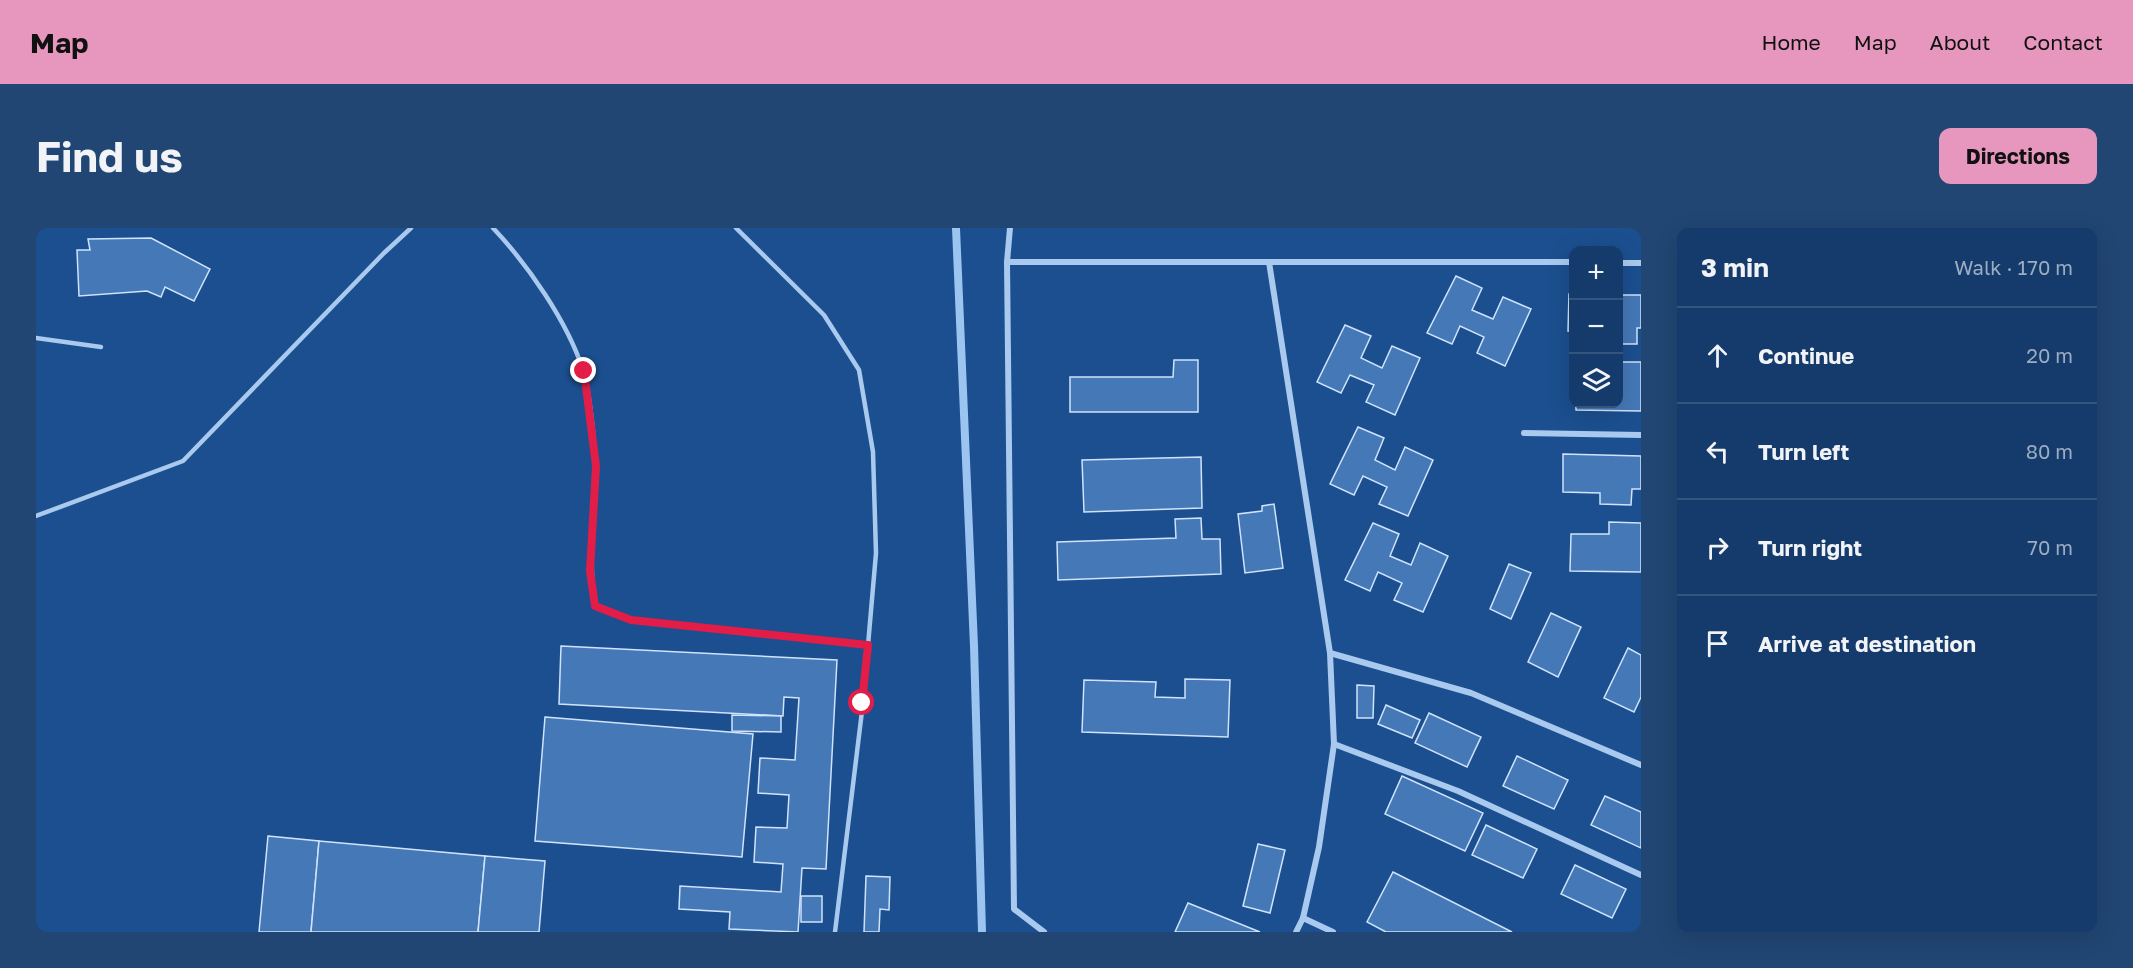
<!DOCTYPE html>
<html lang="en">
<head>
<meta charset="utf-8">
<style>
  body { margin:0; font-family:"Golos Text",sans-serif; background:#214673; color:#f1f3f6 }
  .controls { position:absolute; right:18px; top:18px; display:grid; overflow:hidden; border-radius:12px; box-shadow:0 6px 24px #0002 }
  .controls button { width:54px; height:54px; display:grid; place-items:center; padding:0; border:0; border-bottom:2px solid #33557e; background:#143b6b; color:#f1f3f6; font:30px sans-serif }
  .stop { position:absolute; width:18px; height:18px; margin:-14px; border:4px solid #e11d48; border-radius:50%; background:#fff }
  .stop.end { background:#e11d48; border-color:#fff; box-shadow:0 2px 6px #0008 }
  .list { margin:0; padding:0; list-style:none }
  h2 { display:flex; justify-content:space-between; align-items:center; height:78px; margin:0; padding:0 24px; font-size:26px }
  h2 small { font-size:20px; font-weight:400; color:#9dadc1 }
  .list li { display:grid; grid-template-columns:39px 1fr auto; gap:18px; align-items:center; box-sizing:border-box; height:96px; padding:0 24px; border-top:2px solid #33557e }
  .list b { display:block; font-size:22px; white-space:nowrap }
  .list em { font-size:20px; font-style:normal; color:#9dadc1 }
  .icon { flex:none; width:33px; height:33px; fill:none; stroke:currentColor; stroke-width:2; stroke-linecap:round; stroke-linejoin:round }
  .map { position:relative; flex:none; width:1605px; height:704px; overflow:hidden; border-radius:12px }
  header { display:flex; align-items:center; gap:36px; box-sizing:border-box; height:84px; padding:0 30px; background:#e797bd; color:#111 }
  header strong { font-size:28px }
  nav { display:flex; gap:33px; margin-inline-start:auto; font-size:21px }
  .intro { display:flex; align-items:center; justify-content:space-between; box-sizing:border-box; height:144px; padding:0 36px }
  h1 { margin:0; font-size:42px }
  .button { padding:15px 27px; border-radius:12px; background:#e797bd; color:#111; font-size:21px; font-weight:700 }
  main { display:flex; gap:36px; padding:0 36px }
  aside { flex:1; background:#143b6b; border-radius:12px; box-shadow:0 6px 24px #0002 }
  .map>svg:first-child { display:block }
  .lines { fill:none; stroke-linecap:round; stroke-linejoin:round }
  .stream { stroke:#9cc4f0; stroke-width:8 }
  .building { fill:#4478b7; stroke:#cfe3fa; stroke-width:1.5 }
  .service { stroke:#a9c9ee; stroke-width:4.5 }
  .minor { stroke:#a9c9ee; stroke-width:6 }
  .route { stroke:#e11d48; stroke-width:8 }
</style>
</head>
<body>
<header>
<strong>Map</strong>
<nav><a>Home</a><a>Map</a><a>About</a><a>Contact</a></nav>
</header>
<div class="intro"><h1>Find us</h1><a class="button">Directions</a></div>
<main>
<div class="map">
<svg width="1605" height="704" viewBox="0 0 1605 704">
  <rect width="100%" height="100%" fill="#1b4f8f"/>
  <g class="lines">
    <!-- stream -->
    <polyline class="stream" points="920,0 938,418 946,704"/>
  </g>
  <!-- building -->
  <g class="building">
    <polygon points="115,10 174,41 158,73 129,59 125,69 111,63 43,68 41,22 54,22 52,11"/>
    <polygon points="1420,48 1446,60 1436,82 1457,91 1467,69 1495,81 1469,138 1441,125 1448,109 1424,98 1416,116 1391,105"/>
    <polygon points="1533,66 1538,66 1538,103 1532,103"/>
    <polygon points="1582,67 1605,67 1605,100 1601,100 1601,116 1582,116"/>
    <polygon points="1309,97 1335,108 1325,130 1346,140 1356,118 1384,130 1359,187 1330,174 1338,157 1314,147 1305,165 1281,154"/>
    <polygon points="1138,132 1162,132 1162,184 1034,184 1034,149 1137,149"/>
    <polygon points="1582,134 1605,134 1605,183 1540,182 1540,176 1582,176"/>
    <polygon points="1322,199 1348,210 1339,232 1359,242 1369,219 1397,232 1372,288 1343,276 1351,259 1327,248 1318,267 1294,256"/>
    <polygon points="1527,226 1605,228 1605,261 1596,261 1595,277 1564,276 1564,265 1527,264"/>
    <polygon points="1165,229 1166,280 1048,284 1046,232"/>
    <polygon points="1238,276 1247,340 1209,345 1202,286 1226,283 1226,278"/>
    <polygon points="1165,290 1166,311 1184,311 1185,346 1022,352 1021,314 1140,310 1139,291"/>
    <polygon points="1573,294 1605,295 1605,344 1534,343 1535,306 1573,306"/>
    <polygon points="1337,295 1363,306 1354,328 1375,337 1384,315 1412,328 1387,384 1358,372 1366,355 1342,344 1334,363 1309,352"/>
    <polygon points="1473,336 1495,345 1475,391 1454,381"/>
    <polygon points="1515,385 1545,399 1522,449 1492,434"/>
    <polygon points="525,418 801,432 790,641 766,640 762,704 693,701 694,684 643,681 644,658 745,664 747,636 718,634 720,599 751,600 753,567 722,565 724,530 759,532 763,470 748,469 747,488 523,476"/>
    <polygon points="1592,420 1605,427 1605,469 1598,484 1568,470"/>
    <polygon points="1149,451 1194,452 1192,509 1046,504 1048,452 1120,454 1119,469 1149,470"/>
    <polygon points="1321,457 1338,458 1337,490 1321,490"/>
    <polygon points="1350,477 1384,492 1376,510 1342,496"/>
    <polygon points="1393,485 1445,509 1431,539 1379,515"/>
    <polygon points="696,487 745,488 745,504 696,503"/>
    <polygon points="509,489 717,506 706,629 499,613"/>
    <polygon points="1481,528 1532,552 1518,581 1467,558"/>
    <polygon points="1366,548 1447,585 1429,623 1349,586"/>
    <polygon points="1569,568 1605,584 1605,620 1555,597"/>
    <polygon points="1450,597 1501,621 1487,650 1436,627"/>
    <polygon points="232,608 283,613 275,704 223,704"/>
    <polygon points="283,613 449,628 442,704 275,704"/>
    <polygon points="1222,616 1249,622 1234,685 1207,678"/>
    <polygon points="449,628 509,633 503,704 442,704"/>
    <polygon points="1539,637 1590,661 1576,690 1525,666"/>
    <polygon points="1357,644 1476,704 1350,704 1331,694"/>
    <polygon points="830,648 854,649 853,682 844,681 843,704 828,704"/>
    <rect x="765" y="668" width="21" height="26"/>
    <polygon points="1152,675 1224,704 1139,704"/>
  </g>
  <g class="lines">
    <!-- service -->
    <g class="service">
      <path d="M 457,0 C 492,37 531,93 547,142 C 553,158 560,223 559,241 C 558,288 552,331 559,378 L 595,392 L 832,417"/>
      <polyline points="700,0 788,87 823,142 837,224 840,325 827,475 799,704"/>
      <polyline points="0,110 65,119"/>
      <polyline points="0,288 147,233 348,25 375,0"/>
    </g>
    <!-- minor -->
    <g class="minor">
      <polyline points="974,0 971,34 978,681 1008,704"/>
      <polyline points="971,34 1538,34"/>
      <polyline points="1233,34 1294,425 1298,516 1283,619 1267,690 1260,704"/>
      <polyline points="1582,35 1605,35"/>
      <polyline points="1488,205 1605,207"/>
      <polyline points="1294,425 1435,465 1605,537"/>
      <polyline points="1298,516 1422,563 1605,647"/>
      <polyline points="1267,690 1297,704"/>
    </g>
  </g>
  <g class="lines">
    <!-- route -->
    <polyline class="route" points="548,143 560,238 554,343 559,378 595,392 832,417 826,475"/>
  </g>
</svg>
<div class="controls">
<button>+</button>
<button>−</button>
<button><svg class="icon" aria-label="layers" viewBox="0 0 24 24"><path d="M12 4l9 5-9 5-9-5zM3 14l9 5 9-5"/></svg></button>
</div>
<div class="stop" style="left:826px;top:475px"></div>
<div class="stop end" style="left:548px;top:143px"></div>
</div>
<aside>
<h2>3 min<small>Walk · 170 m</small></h2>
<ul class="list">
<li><svg class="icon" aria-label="ahead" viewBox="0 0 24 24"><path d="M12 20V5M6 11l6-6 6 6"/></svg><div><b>Continue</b></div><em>20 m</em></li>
<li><svg class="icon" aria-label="left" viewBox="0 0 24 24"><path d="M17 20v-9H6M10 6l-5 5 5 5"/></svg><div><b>Turn left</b></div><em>80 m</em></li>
<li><svg class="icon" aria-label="right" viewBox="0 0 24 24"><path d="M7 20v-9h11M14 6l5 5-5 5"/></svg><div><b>Turn right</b></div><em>70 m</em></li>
<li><svg class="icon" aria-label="arrive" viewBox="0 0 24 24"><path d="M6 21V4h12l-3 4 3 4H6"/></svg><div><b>Arrive at destination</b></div></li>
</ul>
</aside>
</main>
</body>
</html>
